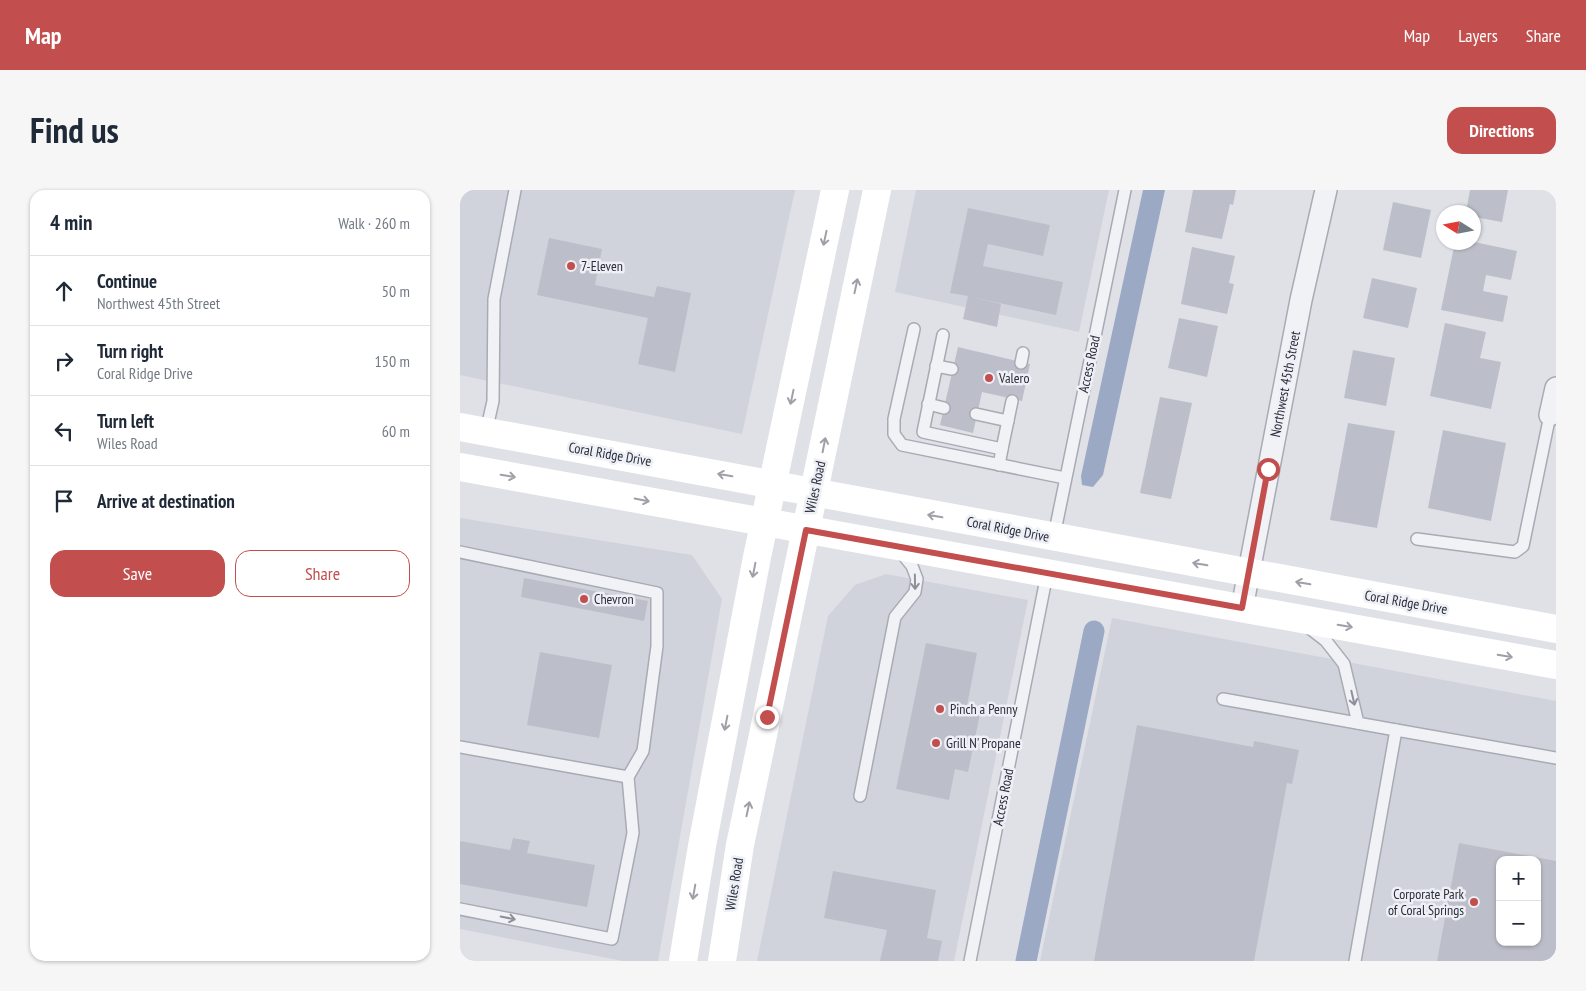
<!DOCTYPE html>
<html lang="en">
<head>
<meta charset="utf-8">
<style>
  body { margin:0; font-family:"PT Sans Narrow",sans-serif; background:#f6f6f7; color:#1f2937 }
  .controls { position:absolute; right:15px; bottom:15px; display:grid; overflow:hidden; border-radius:10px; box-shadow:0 1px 4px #0004 }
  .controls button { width:45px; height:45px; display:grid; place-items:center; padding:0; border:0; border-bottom:1px solid #e0e1e3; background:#fff; color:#1f2937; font:25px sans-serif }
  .compass { position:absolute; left:976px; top:15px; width:45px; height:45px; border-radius:50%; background:#fff; box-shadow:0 1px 4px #0004; rotate:281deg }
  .stop { position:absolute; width:15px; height:15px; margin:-11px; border:4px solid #c24f4d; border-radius:50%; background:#fff }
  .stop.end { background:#c24f4d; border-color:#fff; box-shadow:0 1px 5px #0008 }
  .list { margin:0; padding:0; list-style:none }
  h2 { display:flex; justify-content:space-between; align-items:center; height:65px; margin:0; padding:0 20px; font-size:21px }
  h2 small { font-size:16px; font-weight:400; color:#747a83 }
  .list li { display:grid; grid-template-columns:32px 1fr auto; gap:15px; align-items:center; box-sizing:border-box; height:70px; padding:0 20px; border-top:1px solid #e0e1e3 }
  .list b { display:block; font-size:19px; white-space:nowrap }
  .list p { margin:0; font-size:16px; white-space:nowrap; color:#747a83 }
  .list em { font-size:16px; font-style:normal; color:#747a83 }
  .actions { display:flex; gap:10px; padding:15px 20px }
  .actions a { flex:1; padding:11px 0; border:1px solid #c24f4d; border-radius:15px; text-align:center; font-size:18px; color:#c24f4d }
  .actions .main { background:#c24f4d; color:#fff }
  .icon { flex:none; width:28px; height:28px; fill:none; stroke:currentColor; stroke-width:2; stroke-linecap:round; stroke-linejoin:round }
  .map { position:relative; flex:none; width:1096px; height:771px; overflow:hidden; border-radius:15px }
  header { display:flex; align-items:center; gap:30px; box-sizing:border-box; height:70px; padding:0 25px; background:#c24f4d; color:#fff }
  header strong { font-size:24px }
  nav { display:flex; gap:28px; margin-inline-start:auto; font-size:18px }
  .intro { display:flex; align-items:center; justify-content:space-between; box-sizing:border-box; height:120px; padding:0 30px }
  h1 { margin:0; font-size:35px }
  .button { padding:12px 22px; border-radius:15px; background:#c24f4d; color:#fff; font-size:18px; font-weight:700 }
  main { display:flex; gap:30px; padding:0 30px }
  aside { flex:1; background:#fff; border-radius:15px; box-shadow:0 1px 4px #0004 }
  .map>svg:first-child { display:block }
  .built { fill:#d1d3dc; fill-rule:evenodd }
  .water { fill:#9ca9c4 }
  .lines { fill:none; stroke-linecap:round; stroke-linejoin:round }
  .canal { stroke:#9ca9c4; stroke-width:21 }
  .building { fill:#bcbfc9; fill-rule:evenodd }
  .lane-casing { stroke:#a8abb4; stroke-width:14 }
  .street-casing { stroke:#a8abb4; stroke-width:24 }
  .lane { stroke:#f1f2f6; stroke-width:11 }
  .street { stroke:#f1f2f6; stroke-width:21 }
  .secondary { stroke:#fff; stroke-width:28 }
  .oneway { stroke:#9fa0a7 }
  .oneway2 { stroke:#8d9099 }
  .route { stroke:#c24f4d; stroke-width:6 }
  .poi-dot { fill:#c24f4d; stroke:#eef0f5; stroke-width:2 }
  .labels { text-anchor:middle; stroke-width:5; stroke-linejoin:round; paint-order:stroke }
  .poi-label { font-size:14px; fill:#292d3c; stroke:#eef0f5; text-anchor:start }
  .street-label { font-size:14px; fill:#292d3c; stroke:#eef0f5 }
</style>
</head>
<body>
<header>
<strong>Map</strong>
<nav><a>Map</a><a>Layers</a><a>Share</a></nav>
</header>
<div class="intro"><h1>Find us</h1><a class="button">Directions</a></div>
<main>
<aside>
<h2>4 min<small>Walk · 260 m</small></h2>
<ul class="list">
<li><svg class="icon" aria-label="ahead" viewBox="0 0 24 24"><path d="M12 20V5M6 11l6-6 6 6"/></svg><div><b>Continue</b><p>Northwest 45th Street</p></div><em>50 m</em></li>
<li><svg class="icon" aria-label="right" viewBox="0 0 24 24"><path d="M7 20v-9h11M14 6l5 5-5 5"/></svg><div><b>Turn right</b><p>Coral Ridge Drive</p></div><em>150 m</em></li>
<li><svg class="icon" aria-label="left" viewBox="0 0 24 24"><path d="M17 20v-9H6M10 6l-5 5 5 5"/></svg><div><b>Turn left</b><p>Wiles Road</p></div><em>60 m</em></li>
<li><svg class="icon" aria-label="arrive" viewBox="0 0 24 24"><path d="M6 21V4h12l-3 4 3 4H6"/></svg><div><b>Arrive at destination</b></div></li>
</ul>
<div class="actions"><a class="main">Save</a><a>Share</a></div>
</aside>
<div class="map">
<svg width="1096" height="771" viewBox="0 0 1096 771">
  <rect width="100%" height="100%" fill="#dfe1e7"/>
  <!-- built -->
  <g class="built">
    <polygon points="0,0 335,0 282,244 0,185"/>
    <polygon points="456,0 649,0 619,142 435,102"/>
    <polygon points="0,328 232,365 262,409 198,771 163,771 0,739"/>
    <polygon points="426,384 568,410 494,771 297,771 368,426 395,395"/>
    <path d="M 652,428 L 1096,511 L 1096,771 L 580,771 ZM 1040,670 L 1077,670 L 1077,752 L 1040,752 Z"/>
  </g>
  <!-- water -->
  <polygon class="water" points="683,0 705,0 643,285 633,297 622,295 621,286"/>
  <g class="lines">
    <!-- canal -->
    <polyline class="canal" points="566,771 634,441"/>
  </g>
  <!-- building -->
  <g class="building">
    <polygon points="733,0 776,0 773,15 770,14 762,49 725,42"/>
    <polygon points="1010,0 1048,0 1042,32 1014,27 1014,22 1006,22"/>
    <polygon points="933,12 971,20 961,68 923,60"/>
    <polygon points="508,18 590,35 583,66 528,54 523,76 603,92 596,125 511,107 541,114 537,137 503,129 508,106 490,103"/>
    <polygon points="89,48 142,59 135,95 194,107 197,96 231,103 215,182 178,174 188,128 77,105"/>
    <polygon points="995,52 1014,52 1057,61 1051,90 1026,85 1023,101 1048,106 1043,132 981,120"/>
    <polygon points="732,57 775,66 769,93 774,94 767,124 721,114"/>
    <polygon points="912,88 957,98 948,138 903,128"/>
    <polygon points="719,128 758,136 747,187 708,178"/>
    <polygon points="985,133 1026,142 1020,168 1041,172 1031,219 970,206"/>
    <polygon points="498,157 570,174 562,211 522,202 513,243 480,235"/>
    <polygon points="893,160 935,168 926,216 884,208"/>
    <polygon points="700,207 732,213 711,309 680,303"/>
    <polygon points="888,233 935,241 917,338 870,330"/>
    <polygon points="983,240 1046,253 1031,331 968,318"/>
    <polygon points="64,388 188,411 184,431 61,407"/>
    <polygon points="466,453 517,463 507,516 521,519 508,582 495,579 489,610 436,599"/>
    <polygon points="80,462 152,475 139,548 67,535"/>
    <polygon points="677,535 793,557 794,551 839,560 832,594 827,593 794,771 634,771"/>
    <polygon points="53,648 70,651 67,663 135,675 127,717 0,694 0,651 50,660"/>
    <path d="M 999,653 L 1096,671 L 1096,771 L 977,771 ZM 1040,670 L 1077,670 L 1077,752 L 1040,752 Z"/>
    <polygon points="373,681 476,700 467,748 482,751 478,771 420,771 427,740 364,728"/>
  </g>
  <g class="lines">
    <defs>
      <g id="lane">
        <polyline points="454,139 434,229 434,244 442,255 605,288"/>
        <polyline points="483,145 463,242 542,259 539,275"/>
        <polyline points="561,173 563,163"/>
        <polyline points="476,176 492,179"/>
        <polyline points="468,214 484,218"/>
        <polyline points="516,224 548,231"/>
        <polyline points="26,242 33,211 34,109 55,0"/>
        <polyline points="542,259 552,211"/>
        <polyline points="594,346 665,0"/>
        <polyline points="957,349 1055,362 1063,356 1090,225"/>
        <polyline points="0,362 197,403 197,456 183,561 168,587 173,643 152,749 0,719"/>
        <polyline points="848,437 866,451 884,474 898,533"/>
        <polyline points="763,509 936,540"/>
        <polyline points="0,557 168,587"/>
        <polyline points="400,606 435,427 455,402 457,389 452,376 440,361"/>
        <polyline points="510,771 587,384"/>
        <polyline points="895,771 936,540 1096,568"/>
      </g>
      <g id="street">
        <polyline points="1090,225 1096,198"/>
        <polyline points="782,418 841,110 866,0"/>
      </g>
    </defs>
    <!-- lane casing -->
    <use href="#lane" class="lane-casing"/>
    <!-- street casing -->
    <use href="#street" class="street-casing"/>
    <!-- lane -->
    <use href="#lane" class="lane"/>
    <!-- street -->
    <use href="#street" class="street"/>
    <!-- secondary -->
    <g class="secondary">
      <polyline points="0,237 1096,439"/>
      <polyline points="0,277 1096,475"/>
      <polyline points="223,771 242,656 297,367 375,0"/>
      <polyline points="262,771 280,655 417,0"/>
    </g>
  </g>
  <!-- one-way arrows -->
  <defs><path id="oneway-shaft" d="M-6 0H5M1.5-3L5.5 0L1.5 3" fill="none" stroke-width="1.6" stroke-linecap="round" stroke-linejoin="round" transform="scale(1.25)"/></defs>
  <g class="oneway">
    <use href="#oneway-shaft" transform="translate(365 48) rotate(102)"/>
    <use href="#oneway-shaft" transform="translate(396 96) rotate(-78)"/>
    <use href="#oneway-shaft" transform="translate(332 207) rotate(102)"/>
    <use href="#oneway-shaft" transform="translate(364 255) rotate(-79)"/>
    <use href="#oneway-shaft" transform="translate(265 285) rotate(-170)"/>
    <use href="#oneway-shaft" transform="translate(48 286) rotate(10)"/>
    <use href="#oneway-shaft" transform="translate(182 310) rotate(11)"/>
    <use href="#oneway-shaft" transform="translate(475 326) rotate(-170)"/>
    <use href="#oneway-shaft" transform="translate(740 374) rotate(-170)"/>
    <use href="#oneway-shaft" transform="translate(294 380) rotate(101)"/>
    <use href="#oneway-shaft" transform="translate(843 393) rotate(-170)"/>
    <use href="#oneway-shaft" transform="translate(885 436) rotate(10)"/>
    <use href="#oneway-shaft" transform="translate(1045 466) rotate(10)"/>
    <use href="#oneway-shaft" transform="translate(266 533) rotate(101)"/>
    <use href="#oneway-shaft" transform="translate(288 619) rotate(-78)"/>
    <use href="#oneway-shaft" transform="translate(234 702) rotate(100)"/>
  </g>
  <g class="oneway2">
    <use href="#oneway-shaft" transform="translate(455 392) rotate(89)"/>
    <use href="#oneway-shaft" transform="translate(893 508) rotate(77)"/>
    <use href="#oneway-shaft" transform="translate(48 728) rotate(11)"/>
  </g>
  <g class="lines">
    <!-- route -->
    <polyline class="route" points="307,527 346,340 782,418 808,279"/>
  </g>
  <!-- markers -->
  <g class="poi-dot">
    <circle cx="111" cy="76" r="5"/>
    <circle cx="529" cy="188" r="5"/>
    <circle cx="124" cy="409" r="5"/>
    <circle cx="480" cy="519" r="5"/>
    <circle cx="476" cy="553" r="5"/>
    <circle cx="1014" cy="712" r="5"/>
  </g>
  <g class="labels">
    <!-- poi labels -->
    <g class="poi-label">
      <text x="121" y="81">7-Eleven</text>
      <text x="539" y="193">Valero</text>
      <text x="134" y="414">Chevron</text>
      <text x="490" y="524">Pinch a Penny</text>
      <text x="486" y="558">Grill N' Propane</text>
      <text x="1004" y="709" text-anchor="end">Corporate Park<tspan x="1004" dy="16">of Coral Springs</tspan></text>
    </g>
    <!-- street labels -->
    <g class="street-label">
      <text transform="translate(629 174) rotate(-78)" y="5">Access Road</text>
      <text transform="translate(825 194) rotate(-79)" y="5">Northwest 45th Street</text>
      <text transform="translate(150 264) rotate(10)" y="5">Coral Ridge Drive</text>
      <text transform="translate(355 297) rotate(-78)" y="5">Wiles Road</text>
      <text transform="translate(548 339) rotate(11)" y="5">Coral Ridge Drive</text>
      <text transform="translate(946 412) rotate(10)" y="5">Coral Ridge Drive</text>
      <text transform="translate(543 607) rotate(-79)" y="5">Access Road</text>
      <text transform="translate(274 694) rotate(-81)" y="5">Wiles Road</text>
    </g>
  </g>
</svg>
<div class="controls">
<button>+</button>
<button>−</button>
</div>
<svg class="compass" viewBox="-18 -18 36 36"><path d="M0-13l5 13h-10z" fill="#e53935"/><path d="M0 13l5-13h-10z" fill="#747a83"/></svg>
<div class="stop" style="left:808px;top:279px"></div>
<div class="stop end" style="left:307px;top:527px"></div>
</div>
</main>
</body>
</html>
